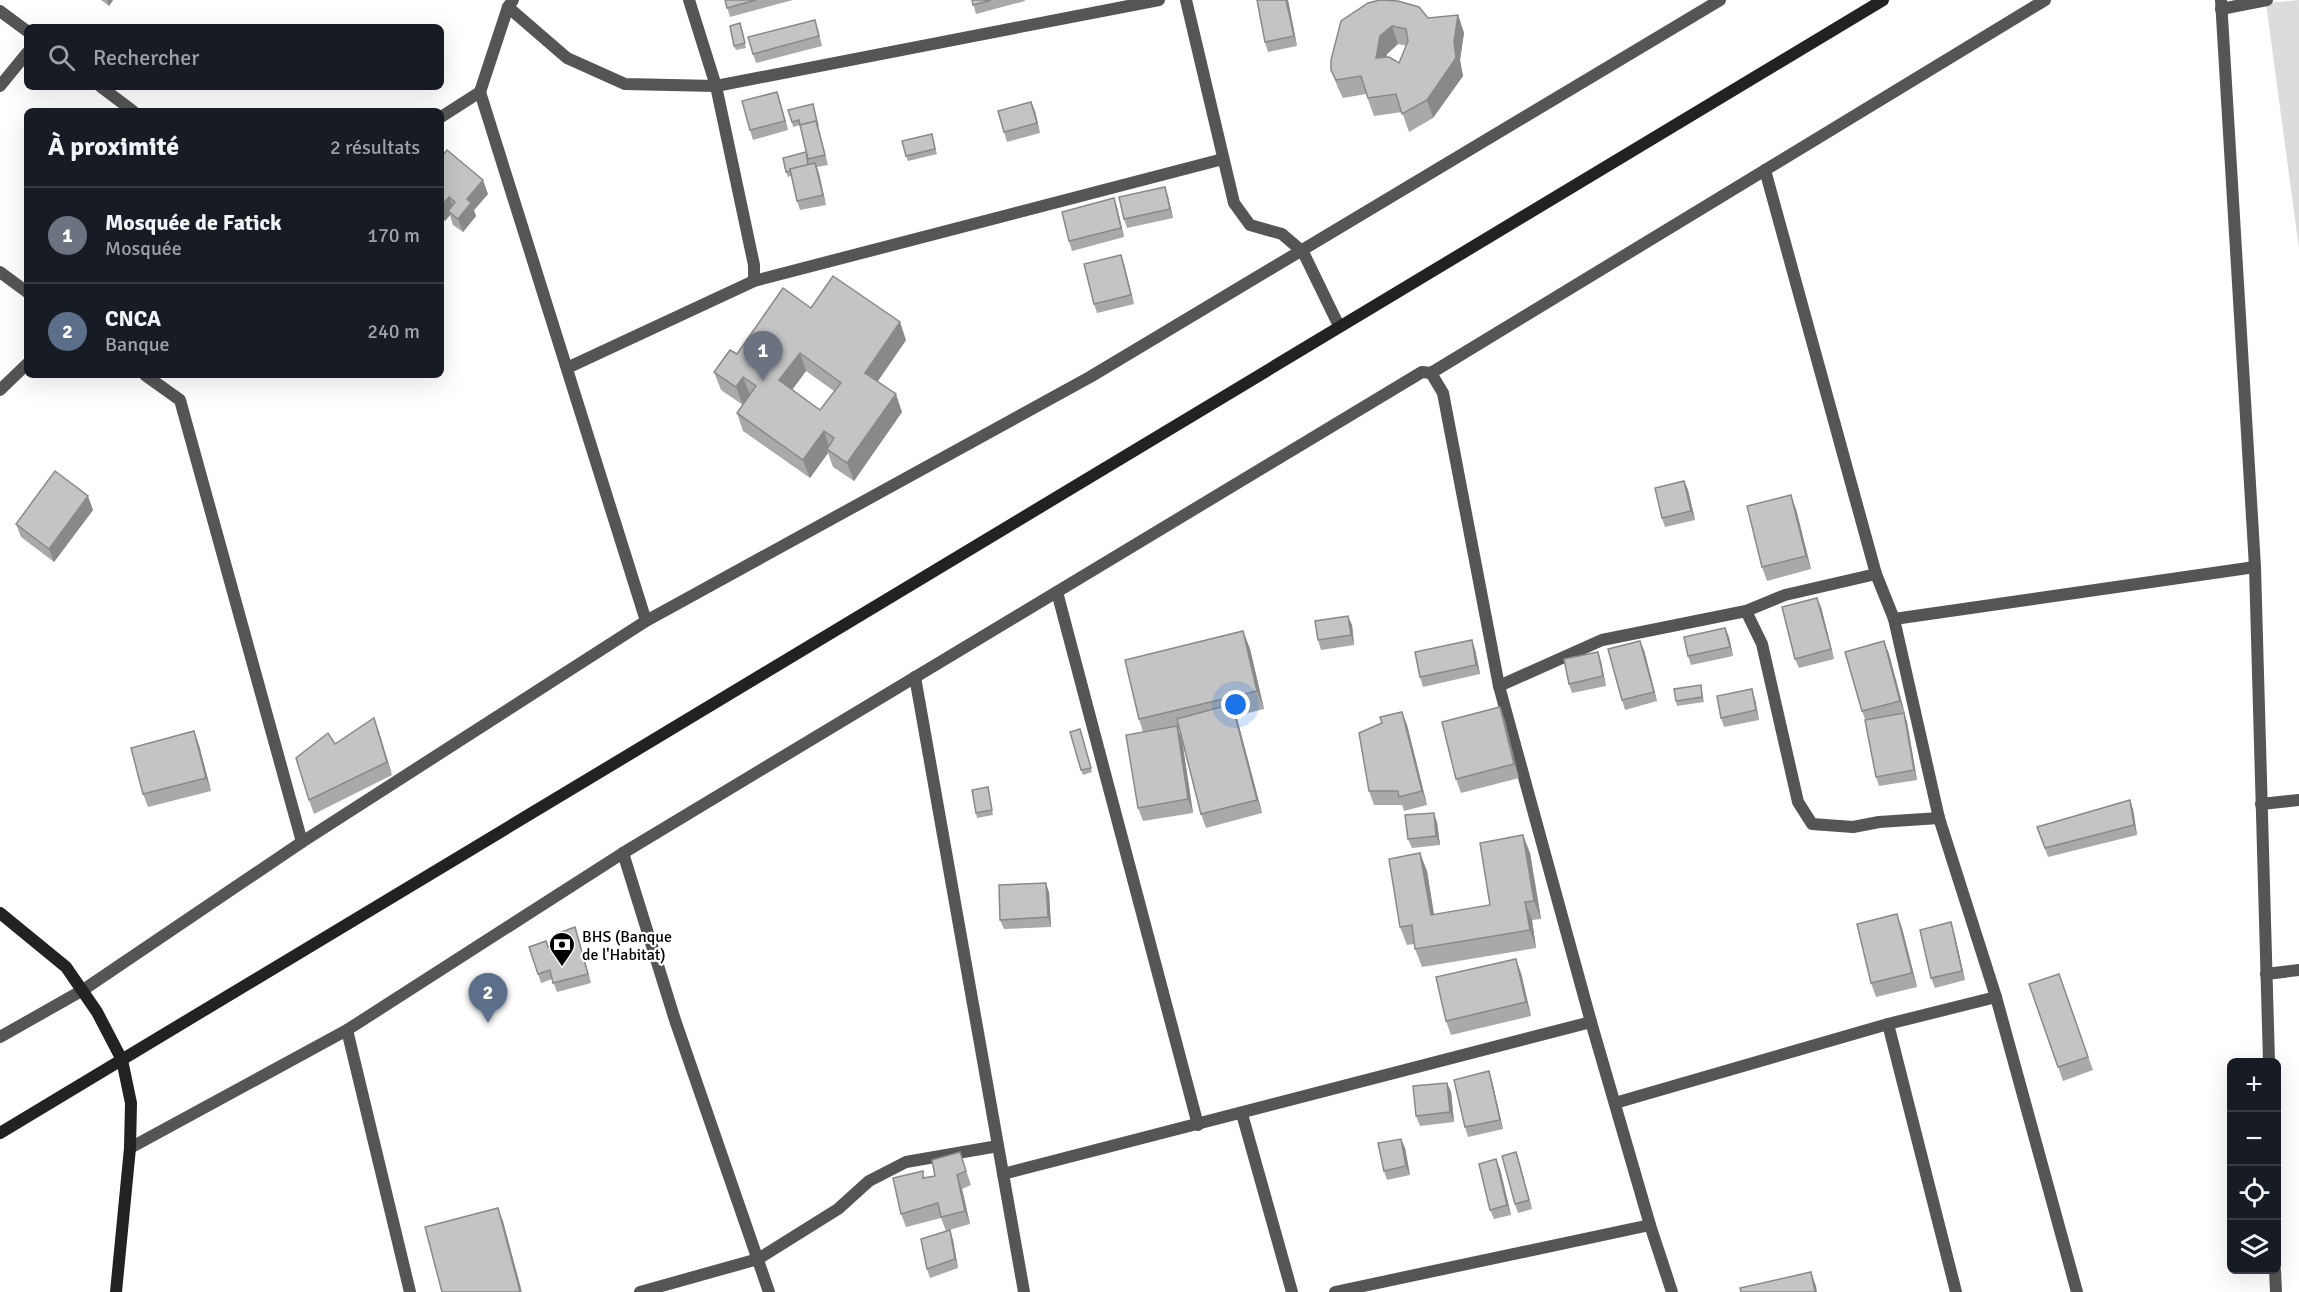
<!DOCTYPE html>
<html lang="fr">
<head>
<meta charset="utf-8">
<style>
  body { margin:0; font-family:Signika,sans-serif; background:#20242c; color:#f1f3f6 }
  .controls { position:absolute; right:18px; bottom:18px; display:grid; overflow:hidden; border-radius:9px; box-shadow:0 6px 24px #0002 }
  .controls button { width:54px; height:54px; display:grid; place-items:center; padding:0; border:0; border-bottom:2px solid #363941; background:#171b24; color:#f1f3f6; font:30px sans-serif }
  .you { position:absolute; left:1236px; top:705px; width:21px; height:21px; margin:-15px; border:4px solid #fff; border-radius:50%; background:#1a73e8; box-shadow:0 0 0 9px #1a73e833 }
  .badge { display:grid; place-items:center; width:39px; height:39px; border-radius:50%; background:#858687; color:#fff; font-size:20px; font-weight:700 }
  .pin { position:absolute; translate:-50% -50px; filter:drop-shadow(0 2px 3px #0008) }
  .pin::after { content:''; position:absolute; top:32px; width:21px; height:18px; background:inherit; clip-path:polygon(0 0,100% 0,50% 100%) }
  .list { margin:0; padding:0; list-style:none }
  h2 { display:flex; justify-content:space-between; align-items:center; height:78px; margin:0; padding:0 24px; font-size:26px }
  h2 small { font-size:20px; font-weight:400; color:#9ea1a6 }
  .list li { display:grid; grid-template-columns:39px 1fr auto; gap:18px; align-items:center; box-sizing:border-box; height:96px; padding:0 24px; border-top:2px solid #363941 }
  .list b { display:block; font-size:22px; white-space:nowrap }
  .list p { margin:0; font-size:20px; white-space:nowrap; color:#9ea1a6 }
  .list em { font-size:20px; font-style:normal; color:#9ea1a6 }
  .icon { flex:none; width:33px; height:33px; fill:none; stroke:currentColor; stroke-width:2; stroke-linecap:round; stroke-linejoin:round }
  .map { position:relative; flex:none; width:2299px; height:1292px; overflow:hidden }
  .search { position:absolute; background:#171b24; box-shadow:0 6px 24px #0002; left:24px; top:24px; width:420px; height:66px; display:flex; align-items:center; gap:15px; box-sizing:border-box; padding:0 21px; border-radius:9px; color:#9ea1a6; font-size:22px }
  .panel { position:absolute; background:#171b24; box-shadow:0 6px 24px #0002; left:24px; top:108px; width:420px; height:270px; border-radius:9px }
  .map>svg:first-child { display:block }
  .grass { fill:#dcdcdc }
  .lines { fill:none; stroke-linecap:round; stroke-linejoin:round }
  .street { stroke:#555; stroke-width:12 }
  .secondary { stroke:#222; stroke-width:12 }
  .wall { fill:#a9a9a9; fill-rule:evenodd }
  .shaded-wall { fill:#898989 }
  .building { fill:#c4c4c4; stroke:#898989; stroke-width:1.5; fill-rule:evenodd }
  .labels { text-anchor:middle; stroke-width:4.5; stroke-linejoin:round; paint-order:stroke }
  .poi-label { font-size:16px; fill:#000; stroke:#fff; text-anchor:start }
</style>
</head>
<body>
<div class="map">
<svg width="2299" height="1292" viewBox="0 0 2299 1292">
  <rect width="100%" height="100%" fill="#fff"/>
  <!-- grass -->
  <polygon class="grass" points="2299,0 2299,249 2266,3"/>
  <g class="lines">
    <!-- street -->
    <g class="street">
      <polyline points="513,0 508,7 480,92 646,621"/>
      <polyline points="689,0 716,86 754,265 754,281"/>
      <polyline points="1186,0 1234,203 1250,225 1282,234 1303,252 1339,326"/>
      <polyline points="2221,0 2255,567 2269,1062"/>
      <polyline points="508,7 567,58 625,84 716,86 1159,0"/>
      <polyline points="2221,9 2267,0"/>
      <polyline points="0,11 27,31"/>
      <polyline points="0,86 27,53"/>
      <polyline points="101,87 133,111"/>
      <polyline points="441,117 480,92"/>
      <polyline points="1765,170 1876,574"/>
      <polyline points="0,272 27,292"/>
      <polyline points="567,368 754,281 1223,159"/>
      <polyline points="1431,373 1443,393 1499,686 1591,1022 1650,1225 1672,1292"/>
      <polyline points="145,375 180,400 302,842"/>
      <polyline points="0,390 27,364"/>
      <polyline points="1057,592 1198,1125"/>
      <polyline points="1746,611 1785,595 1876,574 1894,619 1939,818 1996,997 2077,1292"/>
      <polyline points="1894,619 2255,567"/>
      <polyline points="915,677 1024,1292"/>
      <polyline points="1499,686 1602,640 1746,611 1762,644 1798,802 1812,824 1853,827 1879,822 1939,818"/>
      <polyline points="2261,804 2299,800"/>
      <polyline points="623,853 675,1020 769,1292"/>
      <polyline points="2266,974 2299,970"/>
      <polyline points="1888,1024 1956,1292"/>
      <polyline points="347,1030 410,1292"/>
      <polyline points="0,1037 83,990 302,842 646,621 1090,377 1720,0"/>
      <polyline points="1615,1103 1888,1024 1996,997"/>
      <polyline points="1242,1114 1292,1292"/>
      <polyline points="130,1148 347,1030 623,853 1422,372 1431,373 2045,0"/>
      <polyline points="1003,1174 1591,1022"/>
      <polyline points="2275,1270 2276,1292"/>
      <polyline points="640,1292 758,1259 838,1209 869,1181 906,1162 998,1146"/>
      <polyline points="1335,1292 1650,1225"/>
    </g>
    <!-- secondary -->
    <g class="secondary">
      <polyline points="0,913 66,967 97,1012 122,1060 131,1103 130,1148 116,1292"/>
      <polyline points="0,1133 1883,0"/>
    </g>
  </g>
  <!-- wall -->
  <g class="wall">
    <polygon points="101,0 113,0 109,6"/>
    <polygon points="725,0 793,0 730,17"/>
    <polygon points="972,0 1025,0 1025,1 976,14"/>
    <polygon points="1257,0 1288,0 1297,46 1268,52 1265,42"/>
    <path d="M 1368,3 L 1428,18 L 1458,15 L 1464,33 L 1460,60 L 1463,76 L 1433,118 L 1409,132 L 1402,112 L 1374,116 L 1366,94 L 1343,98 L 1338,88 L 1331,70 ZM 1398,44 L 1407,46 L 1399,63 L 1387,57 L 1387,54 Z"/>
    <polygon points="740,23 746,48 736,50 734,46"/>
    <polygon points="818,29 822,46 756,63 753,54"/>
    <polygon points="780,101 788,130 753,140 750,130"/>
    <polygon points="814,108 828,165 817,167 826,205 800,210 797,201 791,176 788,177 786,172 806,152 800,125 793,127 792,122"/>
    <polygon points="1035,111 1040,133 1007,142 1004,132"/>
    <polygon points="933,139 937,154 908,161 906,156"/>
    <polygon points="441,157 488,194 474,210 476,216 463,232 453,225 450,215 445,221 441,217"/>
    <polygon points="1168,196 1173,218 1127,228 1124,219"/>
    <polygon points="1117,207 1124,237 1072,251 1069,241"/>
    <polygon points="1121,255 1124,264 1134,304 1097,313 1094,304"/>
    <path d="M 811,308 L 906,340 L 878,381 L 902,412 L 854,481 L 833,467 L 828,453 L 810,478 L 743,431 L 737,413 L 743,405 L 721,390 L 714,372 L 737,354 ZM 806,371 L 834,391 L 820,410 L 792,390 Z"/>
    <polygon points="1684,481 1688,490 1695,520 1665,527 1662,518"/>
    <polygon points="1796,509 1811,569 1767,581 1762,567"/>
    <polygon points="93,510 54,562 21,537 16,524"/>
    <polygon points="1821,607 1834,659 1799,668 1795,659"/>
    <polygon points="1352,625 1354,645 1321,650 1318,640"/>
    <polygon points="1725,628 1729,637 1733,656 1691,665 1688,656"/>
    <polygon points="1243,631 1250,649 1264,709 1236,716 1262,813 1206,828 1201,814 1179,729 1178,730 1182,740 1193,813 1143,821 1138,808 1143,732 1139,719"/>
    <polygon points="1884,641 1889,654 1905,714 1904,715 1907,722 1917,780 1879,786 1876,777 1866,722 1862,711"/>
    <polygon points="1475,649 1480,674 1423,687 1420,677"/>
    <polygon points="1644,650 1657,701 1625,710 1622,700"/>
    <polygon points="1601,661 1606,686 1572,693 1569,684"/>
    <polygon points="1702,690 1704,702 1677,706 1676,701"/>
    <polygon points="1755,699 1759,720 1724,727 1721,718"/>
    <polygon points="1500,707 1505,721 1519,778 1461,793 1456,779"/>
    <polygon points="1402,712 1407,725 1427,805 1404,811 1402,805 1374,805 1369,791 1382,723"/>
    <polygon points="1080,729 1092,772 1083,775 1081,770"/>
    <polygon points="379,732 392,775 314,814 309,800"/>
    <polygon points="199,745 211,791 148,807 143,794"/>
    <polygon points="988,787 993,815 977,818 976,813"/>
    <polygon points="2133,809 2137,835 2048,857 2037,827"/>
    <polygon points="1437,822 1440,845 1412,848 1408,839"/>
    <polygon points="1530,853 1541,919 1532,920 1536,948 1422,967 1415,949 1414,944 1407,945 1400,927 1427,871 1434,915 1490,905"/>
    <polygon points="1049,892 1051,927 1004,929 1000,920"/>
    <polygon points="575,927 591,983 557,992 552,979 541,983 529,947 548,947 559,943"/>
    <polygon points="1902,928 1917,987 1876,997 1871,983"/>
    <polygon points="1954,932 1965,980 1935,988 1931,978"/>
    <polygon points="1521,973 1531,1016 1451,1035 1446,1021"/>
    <polygon points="2059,974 2093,1070 2063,1081 2029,984"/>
    <polygon points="1489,1071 1492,1081 1503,1129 1468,1137 1465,1127"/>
    <polygon points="1447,1083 1451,1092 1454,1122 1420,1126 1416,1116"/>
    <polygon points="1401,1139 1405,1148 1410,1175 1387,1180 1384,1171"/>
    <polygon points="960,1152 971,1185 962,1189 970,1224 946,1231 941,1218 906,1227 901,1214 925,1178 935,1176"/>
    <polygon points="1519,1161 1532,1209 1518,1213 1515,1204"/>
    <polygon points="1500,1169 1511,1215 1494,1219 1490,1210"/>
    <polygon points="950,1230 953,1240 958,1268 930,1278 927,1269"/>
  </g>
  <!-- shaded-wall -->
  <g class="shaded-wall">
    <polygon points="107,0 113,0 109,6"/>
    <polygon points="1286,0 1288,0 1297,46 1294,36"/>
    <polygon points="1458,15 1464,33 1460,60 1463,76 1433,118 1427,100 1454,42"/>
    <polygon points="1392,26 1398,44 1387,54 1383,76 1376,58 1380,36"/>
    <polygon points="777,92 780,101 788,130 785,121"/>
    <polygon points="1031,102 1035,111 1040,133 1037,123"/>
    <polygon points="815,163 819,173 826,205 823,195"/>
    <polygon points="483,180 488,194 474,210 476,216 463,232 458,219 467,199"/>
    <polygon points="1165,187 1168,196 1173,218 1170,209"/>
    <polygon points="449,197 454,210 448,211 450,215 445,221 441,210 441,206"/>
    <polygon points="1114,198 1117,207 1124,237 1121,228"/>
    <polygon points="1121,255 1124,264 1134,304 1131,295"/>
    <polygon points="900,322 906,340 871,391 865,373"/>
    <polygon points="800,353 806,371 786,398 779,380"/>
    <polygon points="743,377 750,395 743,405 736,387"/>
    <polygon points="896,394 902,412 854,481 847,463"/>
    <polygon points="824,431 830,449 827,449 828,453 810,478 803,460"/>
    <polygon points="1684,481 1688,490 1695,520 1691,511"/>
    <polygon points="1791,495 1796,509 1811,569 1806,556"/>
    <polygon points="88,496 93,510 54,562 49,549"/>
    <polygon points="1817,598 1821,607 1834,659 1831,649"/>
    <polygon points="1348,616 1352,625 1354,645 1351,635"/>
    <polygon points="1725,628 1729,637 1733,656 1730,647"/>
    <polygon points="1243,631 1250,649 1264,709 1257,691"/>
    <polygon points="1472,640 1475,649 1480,674 1476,665"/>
    <polygon points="1640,641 1644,650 1657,701 1654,692"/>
    <polygon points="1884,641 1889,654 1905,714 1900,701"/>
    <polygon points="1598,652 1601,661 1606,686 1603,676"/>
    <polygon points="1752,689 1755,699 1759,720 1756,710"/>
    <polygon points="1232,704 1237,718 1262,813 1257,800"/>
    <polygon points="1500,707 1505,721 1519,778 1514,764"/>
    <polygon points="1402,712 1407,725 1427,805 1422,791"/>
    <polygon points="1904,713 1907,722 1917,780 1914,770"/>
    <polygon points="374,718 379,732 392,775 387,762"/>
    <polygon points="1177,726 1182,740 1193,813 1188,799"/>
    <polygon points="194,731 199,745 211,791 206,778"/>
    <polygon points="2130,800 2133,809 2137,835 2134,825"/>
    <polygon points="1434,813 1437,822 1440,845 1436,836"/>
    <polygon points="1523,835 1530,853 1541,919 1534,901"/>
    <polygon points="1420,853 1427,871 1437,933 1431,915"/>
    <polygon points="1046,883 1049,892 1051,927 1048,917"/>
    <polygon points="1525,902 1532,920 1536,948 1530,930"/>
    <polygon points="1897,914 1902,928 1917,987 1912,973"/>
    <polygon points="1951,922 1954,932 1965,980 1962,971"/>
    <polygon points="575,927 578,936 591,983 588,974"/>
    <polygon points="1516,959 1521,973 1531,1016 1526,1002"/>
    <polygon points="1489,1071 1492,1081 1503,1129 1500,1120"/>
    <polygon points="1447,1083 1451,1092 1454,1122 1450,1112"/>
    <polygon points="1401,1139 1405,1148 1410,1175 1406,1166"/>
    <polygon points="1516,1152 1519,1161 1532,1209 1529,1200"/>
    <polygon points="1496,1159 1500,1169 1511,1215 1507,1205"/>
    <polygon points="957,1175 962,1189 970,1224 965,1211"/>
    <polygon points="498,1208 503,1221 522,1292 520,1291"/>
    <polygon points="950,1230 953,1240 958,1268 955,1259"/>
    <polygon points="1811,1272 1816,1286 1817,1292 1815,1292"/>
  </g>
  <!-- building -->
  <g class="building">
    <polygon points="725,0 756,0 727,8"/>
    <polygon points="972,0 991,0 973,5"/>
    <polygon points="1257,0 1286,0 1294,36 1265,42"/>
    <path d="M 1380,0 L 1398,1 L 1419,7 L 1428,18 L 1458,15 L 1454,42 L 1456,58 L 1427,100 L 1402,114 L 1396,94 L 1368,98 L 1361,76 L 1336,80 L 1331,70 L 1331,60 L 1341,21 L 1368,3 ZM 1392,26 L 1406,29 L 1408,41 L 1399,63 L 1389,57 L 1376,58 L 1380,36 Z"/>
    <polygon points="815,20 819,36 753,54 748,37"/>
    <polygon points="740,23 745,43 734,46 730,26"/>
    <polygon points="777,92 785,121 750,130 742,101"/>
    <polygon points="1031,102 1037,123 1004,132 998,111"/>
    <polygon points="813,104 818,126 816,121 800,125 799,120 792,122 788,110"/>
    <polygon points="816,121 825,155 808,159 800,125"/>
    <polygon points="932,134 935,149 906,156 902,141"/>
    <polygon points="447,150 483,180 467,199 471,203 458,219 448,211 455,202 449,197 441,206 441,157"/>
    <polygon points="806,152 808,165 790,169 790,171 786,172 783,158"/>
    <polygon points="815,163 823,195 797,201 790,169"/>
    <polygon points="1165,187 1170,209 1124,219 1119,197"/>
    <polygon points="1114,198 1121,228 1069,241 1062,212"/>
    <polygon points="1121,255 1131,295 1094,304 1084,264"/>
    <path d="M 833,276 L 900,322 L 865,373 L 896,394 L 847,463 L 827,449 L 834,438 L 824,431 L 803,460 L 737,413 L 756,386 L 743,377 L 736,387 L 714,372 L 730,350 L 737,354 L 783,288 L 811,308 ZM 800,353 L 841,383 L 820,410 L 779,380 Z"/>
    <polygon points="55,471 88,496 49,549 16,524"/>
    <polygon points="1684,481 1691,511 1662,518 1655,488"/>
    <polygon points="1791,495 1806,556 1762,567 1747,506"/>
    <polygon points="1817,598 1831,649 1795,659 1782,607"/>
    <polygon points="1348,616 1351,635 1318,640 1315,621"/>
    <polygon points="1725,628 1730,647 1688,656 1684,637"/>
    <polygon points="1243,631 1257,691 1139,719 1125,660"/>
    <polygon points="1472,640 1476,665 1420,677 1415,652"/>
    <polygon points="1640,641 1654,692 1622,700 1608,649"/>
    <polygon points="1884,641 1900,701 1862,711 1845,652"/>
    <polygon points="1598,652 1603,676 1569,684 1564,659"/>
    <polygon points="1701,685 1702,697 1676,701 1674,689"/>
    <polygon points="1752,689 1756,710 1721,718 1717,696"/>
    <polygon points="1232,704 1257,800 1201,814 1177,719"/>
    <polygon points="1500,707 1514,764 1456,779 1442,722"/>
    <polygon points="1402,712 1422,791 1399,797 1398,791 1369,791 1359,733 1382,723 1380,717"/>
    <polygon points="1904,713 1914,770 1876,777 1865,720"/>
    <polygon points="374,718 387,762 309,800 296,758 328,733 335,744"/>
    <polygon points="1177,726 1188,799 1138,808 1126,735"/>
    <polygon points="1080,729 1091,768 1081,770 1070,732"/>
    <polygon points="194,731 206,778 143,794 131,748"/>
    <polygon points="988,787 992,810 976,813 972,790"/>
    <polygon points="2130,800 2134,825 2045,848 2037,827"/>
    <polygon points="1434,813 1436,836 1408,839 1405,815"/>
    <polygon points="1523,835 1534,901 1525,902 1530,930 1415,949 1412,925 1400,927 1389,859 1420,853 1431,915 1490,905 1480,843"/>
    <polygon points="1046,883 1048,917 1000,920 999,885"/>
    <polygon points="1897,914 1912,973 1871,983 1857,924"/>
    <polygon points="1951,922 1962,971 1931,978 1920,930"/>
    <polygon points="575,927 588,974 553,983 550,970 538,974 529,947 546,941 548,947 559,943 556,934"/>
    <polygon points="1516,959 1526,1002 1446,1021 1436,977"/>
    <polygon points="2059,974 2088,1057 2058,1067 2029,984"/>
    <polygon points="1489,1071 1500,1120 1465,1127 1454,1080"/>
    <polygon points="1447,1083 1450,1112 1416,1116 1413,1086"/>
    <polygon points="1401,1139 1406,1166 1384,1171 1378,1143"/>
    <polygon points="960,1152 966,1171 957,1175 965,1211 941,1217 938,1203 901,1214 893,1178 923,1171 923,1178 935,1176 932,1160"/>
    <polygon points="1516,1152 1529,1200 1515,1204 1502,1156"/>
    <polygon points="1496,1159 1507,1205 1490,1210 1479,1164"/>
    <polygon points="498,1208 520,1291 517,1292 442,1292 425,1227"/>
    <polygon points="950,1230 955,1259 927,1269 921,1239"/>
    <polygon points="1811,1272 1815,1292 1741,1292 1740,1288"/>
  </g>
  <!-- icons -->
  <defs>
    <symbol id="bank-pin" viewBox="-11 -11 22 30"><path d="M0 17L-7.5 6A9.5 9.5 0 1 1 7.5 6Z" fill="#000" stroke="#fff"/><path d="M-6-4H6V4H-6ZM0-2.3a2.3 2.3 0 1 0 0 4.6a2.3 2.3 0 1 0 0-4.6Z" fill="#fff"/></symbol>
  </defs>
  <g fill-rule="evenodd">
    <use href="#bank-pin" x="547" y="930" width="30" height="40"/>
  </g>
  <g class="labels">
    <!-- poi labels -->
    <g class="poi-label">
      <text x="582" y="942">BHS (Banque<tspan x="582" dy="18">de l'Habitat)</tspan></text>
    </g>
  </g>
</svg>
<div class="controls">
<button>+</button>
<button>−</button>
<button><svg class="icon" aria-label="locate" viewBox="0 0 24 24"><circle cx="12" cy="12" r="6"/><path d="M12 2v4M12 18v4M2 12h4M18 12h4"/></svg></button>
<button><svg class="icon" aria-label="layers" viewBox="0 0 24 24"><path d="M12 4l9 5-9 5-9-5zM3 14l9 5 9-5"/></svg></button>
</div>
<div class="you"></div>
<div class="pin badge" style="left:763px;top:381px;background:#6b7280">1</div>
<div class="pin badge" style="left:488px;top:1023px;background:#5c6f8a">2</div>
<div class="search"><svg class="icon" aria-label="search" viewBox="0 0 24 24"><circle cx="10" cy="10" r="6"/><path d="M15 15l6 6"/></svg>Rechercher</div>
<section class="panel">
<h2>À proximité<small>2 résultats</small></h2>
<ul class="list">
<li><span class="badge" style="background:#6b7280">1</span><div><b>Mosquée de Fatick</b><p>Mosquée</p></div><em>170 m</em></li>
<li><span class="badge" style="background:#5c6f8a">2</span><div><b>CNCA</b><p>Banque</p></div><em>240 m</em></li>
</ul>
</section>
</div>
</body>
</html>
